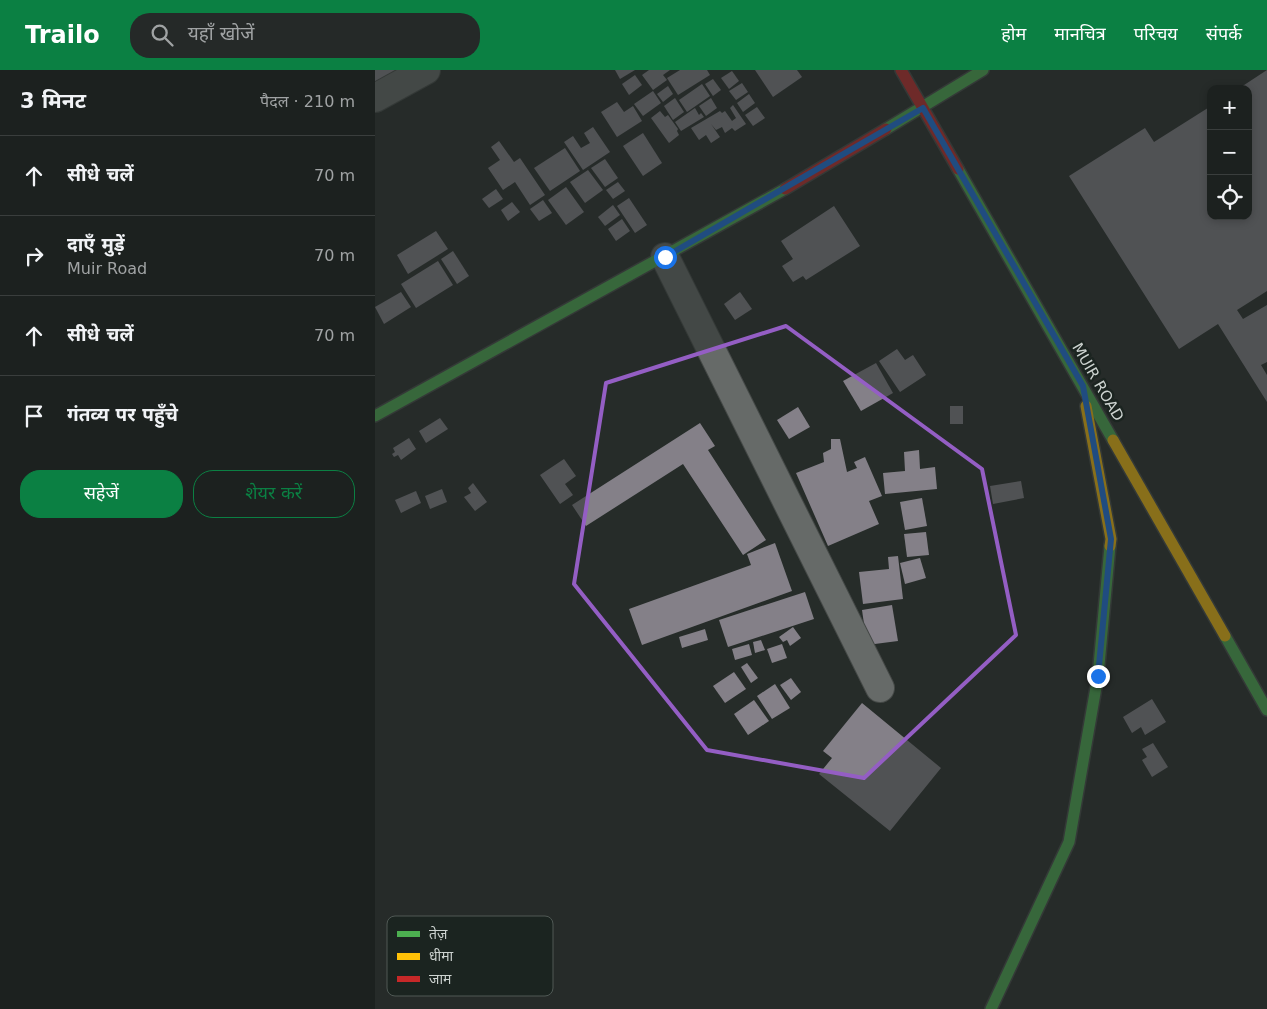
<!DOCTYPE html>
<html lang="hi">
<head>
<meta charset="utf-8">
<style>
  body { margin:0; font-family:"DejaVu Sans","Noto Sans Devanagari",sans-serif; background:#252928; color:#f1f3f6 }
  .controls { position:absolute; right:15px; top:15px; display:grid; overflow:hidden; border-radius:10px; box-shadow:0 2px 8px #0003 }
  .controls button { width:45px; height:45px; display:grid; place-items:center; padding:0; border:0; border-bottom:1px solid #3a3e3d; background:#1c211f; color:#f1f3f6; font:25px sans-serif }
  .stop { position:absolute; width:15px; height:15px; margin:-11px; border:4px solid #1a73e8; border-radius:50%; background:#fff }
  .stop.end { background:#1a73e8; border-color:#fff; box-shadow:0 1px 5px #0008 }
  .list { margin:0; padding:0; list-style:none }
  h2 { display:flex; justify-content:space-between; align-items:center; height:65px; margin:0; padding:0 20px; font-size:21px }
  h2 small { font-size:16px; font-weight:400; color:#a0a3a4 }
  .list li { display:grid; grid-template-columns:32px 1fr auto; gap:15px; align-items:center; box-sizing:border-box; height:80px; padding:0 20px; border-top:1px solid #3a3e3d }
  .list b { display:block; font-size:19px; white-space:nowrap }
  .list p { margin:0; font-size:16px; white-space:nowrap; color:#a0a3a4 }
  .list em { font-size:16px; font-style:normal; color:#a0a3a4 }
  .actions { display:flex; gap:10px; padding:15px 20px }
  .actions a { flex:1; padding:11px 0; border:1px solid #0b8043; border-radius:20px; text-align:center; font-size:18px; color:#0b8043 }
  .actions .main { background:#0b8043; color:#fff }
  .icon { flex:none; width:28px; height:28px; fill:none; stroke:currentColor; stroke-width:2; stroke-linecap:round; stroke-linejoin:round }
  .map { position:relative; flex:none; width:892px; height:939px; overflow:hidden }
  header { display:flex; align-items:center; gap:30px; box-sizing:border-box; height:70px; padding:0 25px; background:#0b8043; color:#fff }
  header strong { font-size:24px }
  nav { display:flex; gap:28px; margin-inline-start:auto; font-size:18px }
  .search { width:350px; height:45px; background:#252928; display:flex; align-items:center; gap:12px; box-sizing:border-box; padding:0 18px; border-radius:20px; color:#a0a3a4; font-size:19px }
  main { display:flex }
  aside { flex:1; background:#1c211f }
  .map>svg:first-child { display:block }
  .building { fill:#848088 }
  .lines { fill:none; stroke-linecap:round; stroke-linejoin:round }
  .street-casing { stroke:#454947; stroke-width:30 }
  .fast-casing { stroke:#454947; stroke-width:14 }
  .slow-casing { stroke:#454947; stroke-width:14 }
  .jam-casing { stroke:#454947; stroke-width:14 }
  .street { stroke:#666a68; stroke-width:28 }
  .fast { stroke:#4caf50; stroke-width:11 }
  .slow { stroke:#ffc107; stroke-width:11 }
  .jam { stroke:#c62828; stroke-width:11 }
  .route { stroke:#1a73e8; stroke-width:6 }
  .marked { fill:none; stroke:#945ec4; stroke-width:4; stroke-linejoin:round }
  .labels { text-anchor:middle; stroke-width:5; stroke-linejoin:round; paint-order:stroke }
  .street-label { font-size:15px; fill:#cdd3d0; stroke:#1b2420 }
  .key { fill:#1b2420; stroke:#505955; stroke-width:1 }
  .key-label { font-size:14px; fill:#cdd3d0 }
</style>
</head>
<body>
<header>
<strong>Trailo</strong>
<div class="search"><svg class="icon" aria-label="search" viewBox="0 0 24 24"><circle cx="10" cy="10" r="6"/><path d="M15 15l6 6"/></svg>यहाँ खोजें</div>
<nav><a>होम</a><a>मानचित्र</a><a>परिचय</a><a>संपर्क</a></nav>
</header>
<main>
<aside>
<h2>3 मिनट<small>पैदल · 210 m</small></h2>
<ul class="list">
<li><svg class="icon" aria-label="ahead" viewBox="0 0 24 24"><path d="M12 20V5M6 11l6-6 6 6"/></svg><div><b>सीधे चलें</b></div><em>70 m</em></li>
<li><svg class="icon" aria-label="right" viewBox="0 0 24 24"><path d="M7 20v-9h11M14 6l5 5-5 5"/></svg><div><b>दाएँ मुड़ें</b><p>Muir Road</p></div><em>70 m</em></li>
<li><svg class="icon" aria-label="ahead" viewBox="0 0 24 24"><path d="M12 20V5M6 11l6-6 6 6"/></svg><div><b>सीधे चलें</b></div><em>70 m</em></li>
<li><svg class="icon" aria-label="arrive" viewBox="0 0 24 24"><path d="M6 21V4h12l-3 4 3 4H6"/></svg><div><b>गंतव्य पर पहुँचे</b></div></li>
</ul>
<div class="actions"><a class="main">सहेजें</a><a>शेयर करें</a></div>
</aside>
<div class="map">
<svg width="892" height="939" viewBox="0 0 892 939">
  <rect width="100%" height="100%" fill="#262c29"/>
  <!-- building -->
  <g class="building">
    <polygon points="0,0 35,0 0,21"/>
    <polygon points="240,0 260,0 245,9"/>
    <polygon points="274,0 295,0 288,5 292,10 278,20 267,5"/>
    <polygon points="305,0 332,0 335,5 303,25 292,8"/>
    <polygon points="380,0 422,0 427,7 398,27"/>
    <polygon points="892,0 892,221 862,240 868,249 892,235 892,292 886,295 892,305 892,332 843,254 804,279 694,106 770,58 779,72 836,36 836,146 873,146 873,19 863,19"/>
    <polygon points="357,1 364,11 354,19 346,8"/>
    <polygon points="260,5 267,15 254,25 247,14"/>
    <polygon points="338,9 346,20 338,26 330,14"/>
    <polygon points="367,13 373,22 361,30 354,21"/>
    <polygon points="327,14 335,26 312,42 304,30"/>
    <polygon points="293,16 298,24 288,32 282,24"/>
    <polygon points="278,21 286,33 268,46 259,34"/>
    <polygon points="374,24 380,33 368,42 362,33"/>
    <polygon points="300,28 309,42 298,50 289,36"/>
    <polygon points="336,28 342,38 331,46 324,36"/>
    <polygon points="242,32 249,42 258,36 267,51 242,67 226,42"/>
    <polygon points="358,35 371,54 360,61 357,58 350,63 347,57 341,60 336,54 345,67 336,73 331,65 324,70 316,58 345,41 347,43 350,41 357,51 361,48 355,38"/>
    <polygon points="382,37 390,48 378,56 370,45"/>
    <polygon points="320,38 324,45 326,43 329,47 306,61 300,52"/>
    <polygon points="285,41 290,47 293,45 303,59 302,61 304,65 294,73 276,48"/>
    <polygon points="218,57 235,82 208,100 189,72 198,66 206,78 215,73 209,63"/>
    <polygon points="268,63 287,93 268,106 248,76"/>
    <polygon points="124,71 139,92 145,88 170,125 155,135 140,112 128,120 113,98 125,90 116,77"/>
    <polygon points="190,78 205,101 175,121 159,98"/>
    <polygon points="230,89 243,108 230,117 216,98"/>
    <polygon points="213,100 228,120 210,133 195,112"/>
    <polygon points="243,112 250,121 238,129 231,120"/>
    <polygon points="191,117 209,142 191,155 173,130"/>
    <polygon points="121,119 128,129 114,138 107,129"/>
    <polygon points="254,128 272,155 260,163 242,136"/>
    <polygon points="168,130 177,143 164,151 155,139"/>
    <polygon points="137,132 145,142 133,151 126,140"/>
    <polygon points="238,135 245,145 230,156 223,147"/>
    <polygon points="459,136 485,176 431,210 428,206 418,212 407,196 418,189 406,171"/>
    <polygon points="247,149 255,161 241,171 233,159"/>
    <polygon points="61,161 73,179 33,204 22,185"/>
    <polygon points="78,181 94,206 82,214 66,189"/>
    <polygon points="63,191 78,215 41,238 26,214"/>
    <polygon points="26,222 36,237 9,254 0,237"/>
    <polygon points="365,222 377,239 360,250 349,234"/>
    <polygon points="522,279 530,290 538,285 551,305 525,322 504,291"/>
    <polygon points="501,293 518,323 486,341 468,311"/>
    <rect x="575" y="336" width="13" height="18"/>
    <polygon points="423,337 435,357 414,369 402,350"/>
    <polygon points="65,348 73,359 51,373 44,361"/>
    <polygon points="325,353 340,376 333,380 391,470 368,485 308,394 211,456 197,435"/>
    <polygon points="34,368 41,379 26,390 23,385 19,387 17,384 20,382 18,378"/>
    <polygon points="456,369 465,369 472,402 482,398 479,392 490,387 507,426 494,431 504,454 453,476 421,403 449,392 448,383 456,379"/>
    <polygon points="544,380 545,399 560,397 562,419 510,424 508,403 530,401 529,382"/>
    <polygon points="189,389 201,406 190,414 198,425 185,434 165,405"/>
    <polygon points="646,411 649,428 618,434 615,416"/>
    <polygon points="98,413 112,432 100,441 89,427 96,423 93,418"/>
    <polygon points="67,419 72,432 55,439 50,426"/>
    <polygon points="41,421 46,433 26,443 20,430"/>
    <polygon points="547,428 552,456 530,460 525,432"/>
    <polygon points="551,462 554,485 532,487 529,464"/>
    <polygon points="400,473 417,521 267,575 254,539 376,495 372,484"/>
    <polygon points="523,486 528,529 488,534 484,502 514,499 513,487"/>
    <polygon points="545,488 551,508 530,514 525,493"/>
    <polygon points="430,522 439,549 353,577 344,550"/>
    <polygon points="517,535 523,571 492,575 487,540"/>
    <polygon points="418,557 426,568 415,576 412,570 408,572 404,567"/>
    <polygon points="330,559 333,570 307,578 304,567"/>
    <polygon points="386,570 390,580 380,583 378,572"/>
    <polygon points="374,574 377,585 360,590 357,579"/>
    <polygon points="407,574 412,588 397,593 392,579"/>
    <polygon points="372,593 383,608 376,613 366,597"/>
    <polygon points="359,602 371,619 350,633 338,616"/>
    <polygon points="416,608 426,622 416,630 405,615"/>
    <polygon points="400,614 415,638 397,649 382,626"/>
    <polygon points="777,629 791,652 770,665 766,657 757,663 748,647"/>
    <polygon points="379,630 394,651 373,665 359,644"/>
    <polygon points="487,633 566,698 515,761 444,704 457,688 448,681"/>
    <polygon points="778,673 793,697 777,707 767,690 772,687 767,679"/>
  </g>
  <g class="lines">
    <defs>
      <g id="street">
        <polyline points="0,28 51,0"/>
        <polyline points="290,187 505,618"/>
      </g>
      <g id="fast">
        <polyline points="511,59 608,0"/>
        <polyline points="583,99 738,370"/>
        <polyline points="0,346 410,119"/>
        <polyline points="850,566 892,640"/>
        <polyline points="616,939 694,772 723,606 735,476"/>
      </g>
      <g id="slow">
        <polyline points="711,336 736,469 735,476"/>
        <polyline points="738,370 850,566"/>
      </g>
      <g id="jam">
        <polyline points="526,0 583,99"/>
        <polyline points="410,119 511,59"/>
      </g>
    </defs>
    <!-- street casing -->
    <use href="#street" class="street-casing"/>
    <!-- fast casing -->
    <use href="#fast" class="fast-casing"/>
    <!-- slow casing -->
    <use href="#slow" class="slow-casing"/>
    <!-- jam casing -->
    <use href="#jam" class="jam-casing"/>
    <!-- street -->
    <use href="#street" class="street"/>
    <!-- fast -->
    <use href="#fast" class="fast"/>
    <!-- slow -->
    <use href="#slow" class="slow"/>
    <!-- jam -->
    <use href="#jam" class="jam"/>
  </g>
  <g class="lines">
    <!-- route -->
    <polyline class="route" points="290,187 548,38 708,316 736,469 723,606"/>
  </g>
  <!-- marked area -->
  <path d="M0 0H892V939H0ZM 411,256 L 607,399 L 641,565 L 489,708 L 332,680 L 199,514 L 231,313 Z" fill="#262c29" fill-opacity=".55" fill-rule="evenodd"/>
  <path class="marked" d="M 411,256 L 607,399 L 641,565 L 489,708 L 332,680 L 199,514 L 231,313 Z"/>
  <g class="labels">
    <!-- street labels -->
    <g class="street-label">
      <text transform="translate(723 312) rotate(60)" y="5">MUIR ROAD</text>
    </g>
  </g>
  <!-- legend -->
  <rect x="12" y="846" width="166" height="80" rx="8" class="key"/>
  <rect x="22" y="861" width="23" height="6" fill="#4caf50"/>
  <rect x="22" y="883" width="23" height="7" fill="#ffc107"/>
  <rect x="22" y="906" width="23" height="6" fill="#c62828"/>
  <g class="key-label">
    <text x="54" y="869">तेज़</text>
    <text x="54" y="891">धीमा</text>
    <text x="54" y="914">जाम</text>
  </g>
</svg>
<div class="controls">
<button>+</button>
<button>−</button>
<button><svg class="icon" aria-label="locate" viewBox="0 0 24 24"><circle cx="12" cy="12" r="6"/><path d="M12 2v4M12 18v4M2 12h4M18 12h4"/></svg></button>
</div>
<div class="stop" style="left:290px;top:187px"></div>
<div class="stop end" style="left:723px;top:606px"></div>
</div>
</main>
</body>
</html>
